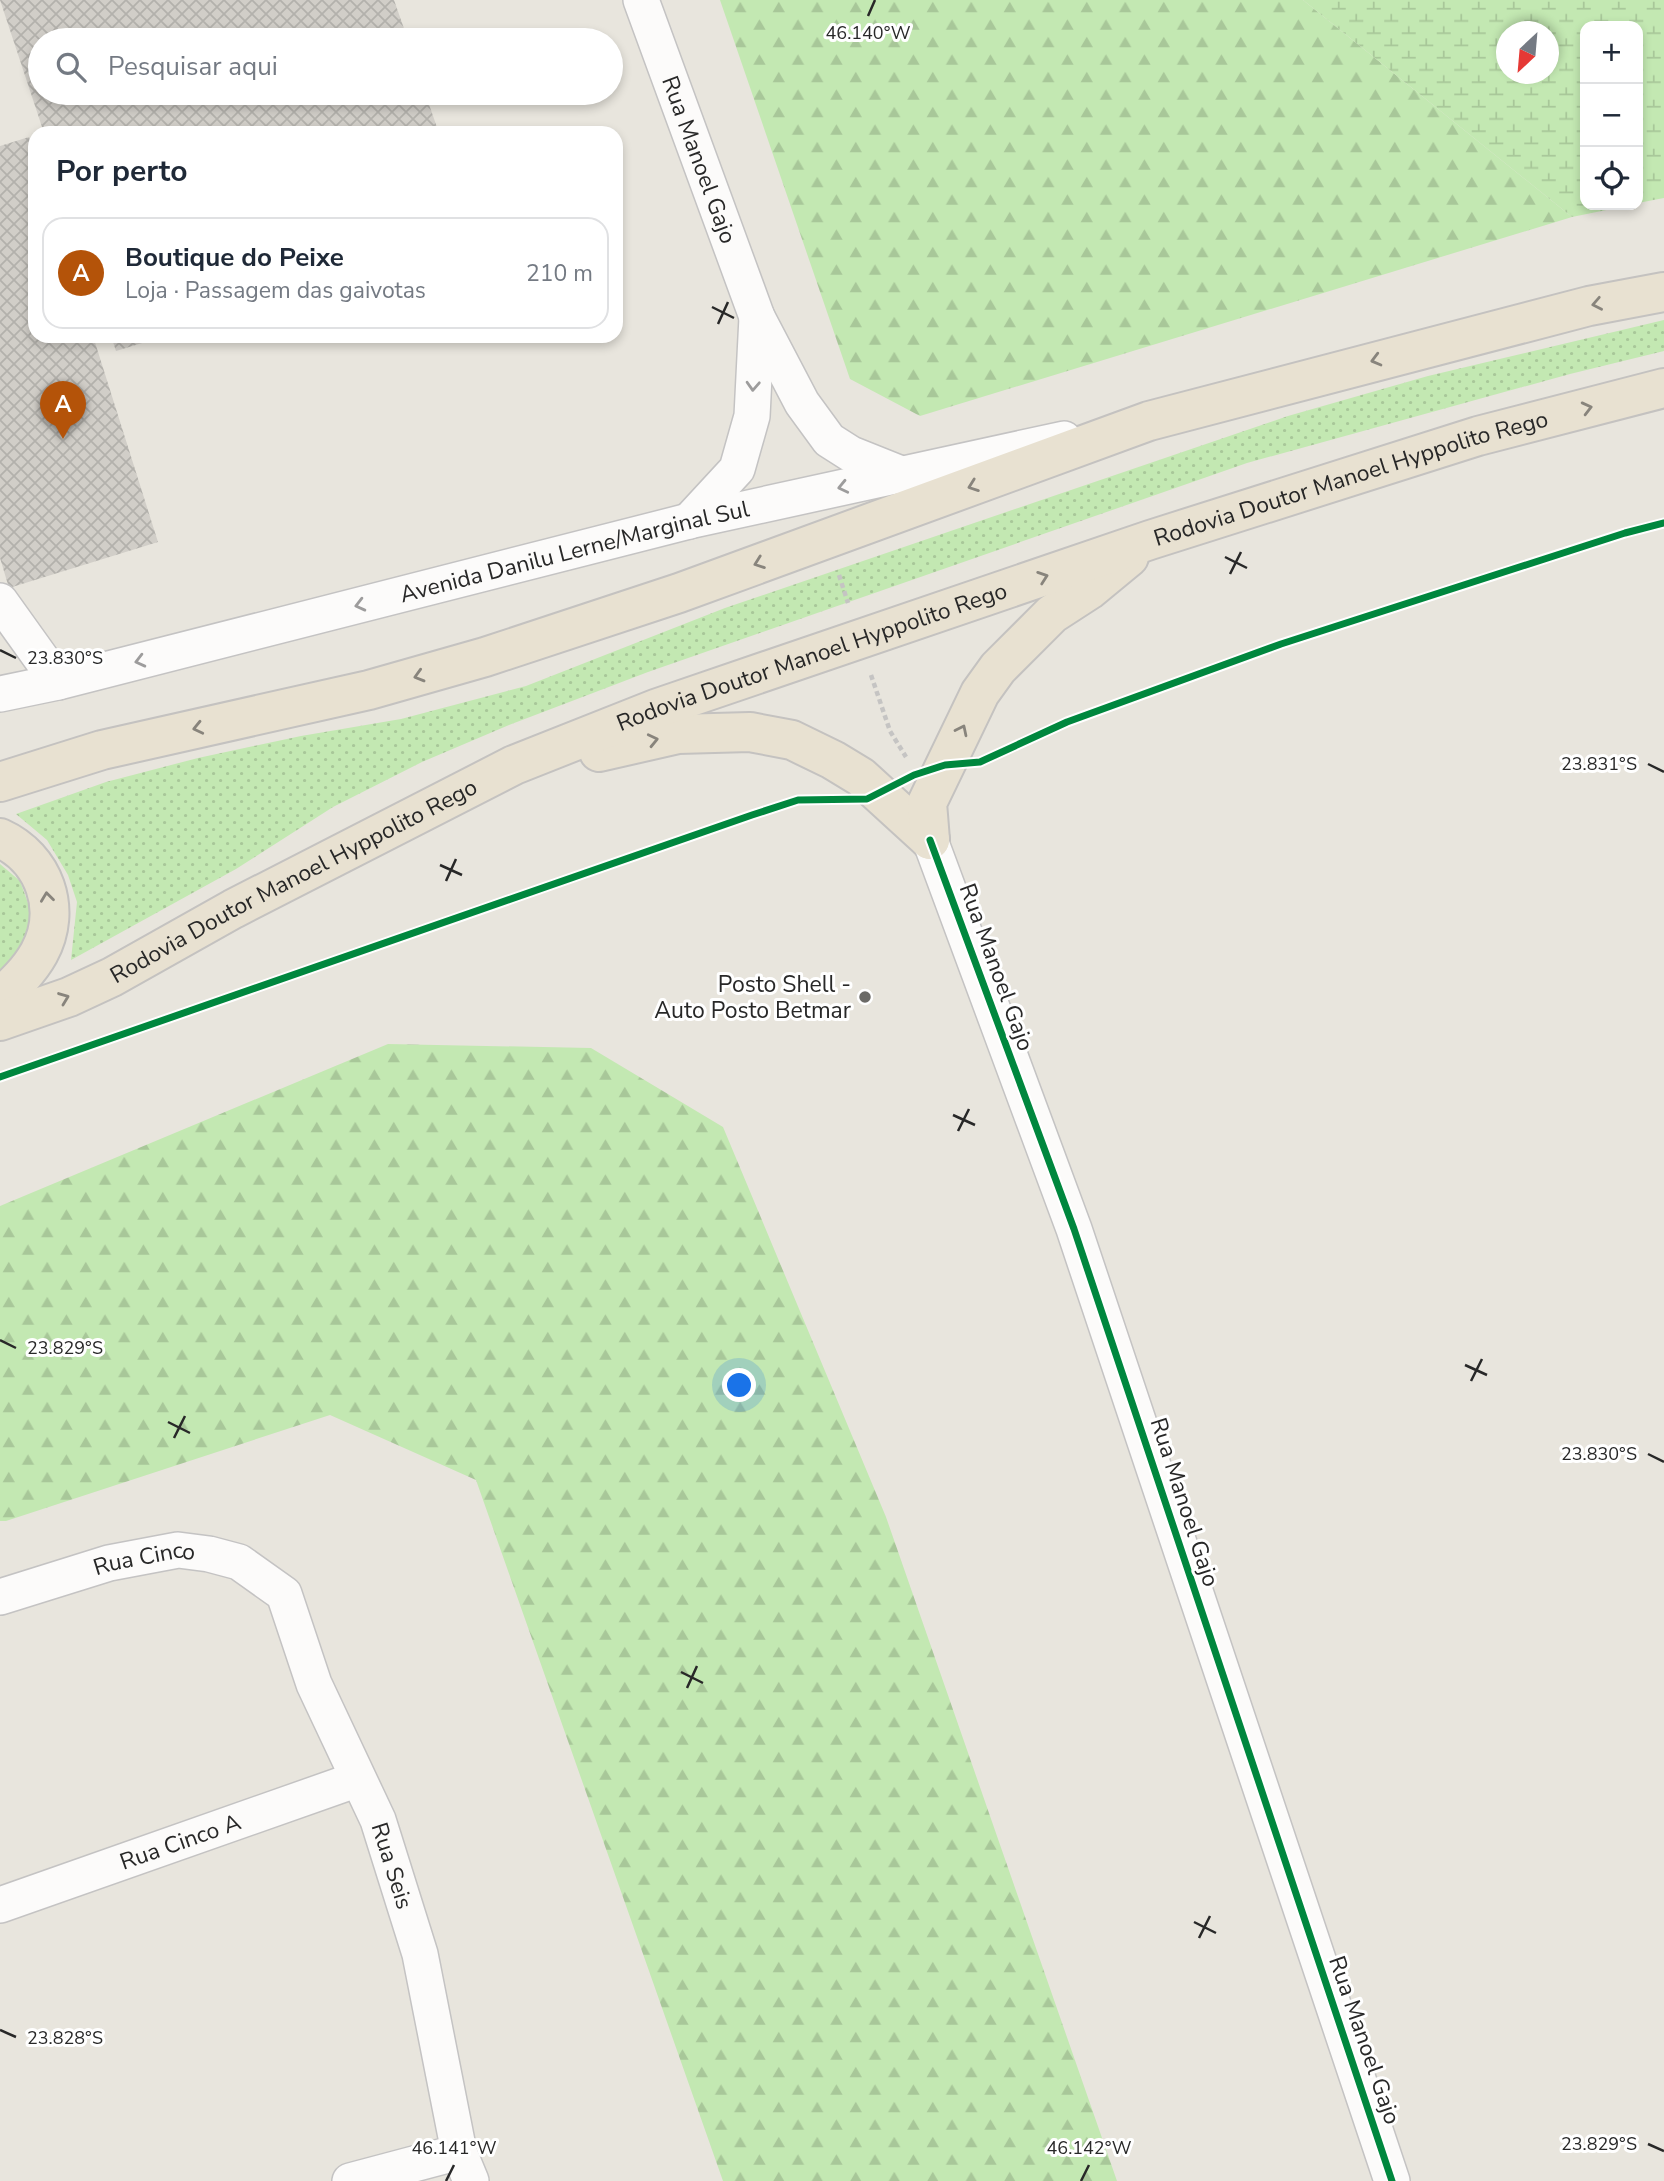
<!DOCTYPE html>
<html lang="pt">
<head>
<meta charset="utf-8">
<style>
  body { margin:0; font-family:"Nunito Sans",sans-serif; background:#f6f6f7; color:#1f2937 }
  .controls { position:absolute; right:21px; top:21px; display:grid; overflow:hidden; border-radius:14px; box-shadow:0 4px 10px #0003 }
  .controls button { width:63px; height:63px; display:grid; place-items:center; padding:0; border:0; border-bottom:2px solid #e0e1e3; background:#fff; color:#1f2937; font:35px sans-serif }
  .compass { position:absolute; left:1496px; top:21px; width:63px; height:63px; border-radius:50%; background:#fff; box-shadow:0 4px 10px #0003; rotate:206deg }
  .you { position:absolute; left:740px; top:1386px; width:24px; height:24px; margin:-18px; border:5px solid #fff; border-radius:50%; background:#1a73e8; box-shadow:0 0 0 10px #1a73e833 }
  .badge { display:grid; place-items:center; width:46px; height:46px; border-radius:50%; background:#b45309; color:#fff; font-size:23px; font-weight:700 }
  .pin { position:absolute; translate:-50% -58px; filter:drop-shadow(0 2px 4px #0008) }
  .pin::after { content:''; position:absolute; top:37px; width:24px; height:21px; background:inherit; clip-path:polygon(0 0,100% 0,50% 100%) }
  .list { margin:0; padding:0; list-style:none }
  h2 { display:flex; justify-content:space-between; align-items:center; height:91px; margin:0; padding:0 28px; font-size:30px }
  h2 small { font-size:23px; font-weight:400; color:#747a83 }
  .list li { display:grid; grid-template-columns:46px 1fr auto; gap:21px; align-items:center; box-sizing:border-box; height:112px; margin:0 14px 14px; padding:0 14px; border:2px solid #e0e1e3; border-radius:21px }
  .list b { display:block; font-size:26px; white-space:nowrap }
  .list p { margin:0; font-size:23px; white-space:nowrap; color:#747a83 }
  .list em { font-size:23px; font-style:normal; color:#747a83 }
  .icon { flex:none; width:38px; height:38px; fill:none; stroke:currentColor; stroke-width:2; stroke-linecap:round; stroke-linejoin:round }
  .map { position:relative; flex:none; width:1664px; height:2181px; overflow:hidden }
  .search { position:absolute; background:#fff; box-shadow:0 4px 10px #0003; left:28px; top:28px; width:595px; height:77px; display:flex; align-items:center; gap:18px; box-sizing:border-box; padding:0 24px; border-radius:38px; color:#747a83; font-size:26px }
  .panel { position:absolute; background:#fff; box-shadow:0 4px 10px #0003; left:28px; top:126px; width:595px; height:217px; border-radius:21px }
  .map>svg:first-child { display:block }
  .grass { fill:url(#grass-dots) }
  .forest { fill:url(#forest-firs) }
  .wetland { fill:url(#wetland-marsh); fill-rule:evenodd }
  .building { fill:url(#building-cross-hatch) }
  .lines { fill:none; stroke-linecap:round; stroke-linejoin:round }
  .minor-casing { stroke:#c4c3c3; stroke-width:38 }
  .trunk-casing { stroke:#c4c2c0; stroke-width:42 }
  .path { stroke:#c5c4c3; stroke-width:4.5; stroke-dasharray:5 3.5; stroke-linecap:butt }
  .minor { stroke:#fcfbfa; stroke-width:35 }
  .trunk { stroke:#e8e1d1; stroke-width:38 }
  .cycleway-casing { stroke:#fff; stroke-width:11 }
  .cycleway { stroke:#00873e; stroke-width:7 }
  .oneway { stroke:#88847c }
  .oneway2 { stroke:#9d9c9c }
  .ticks { fill:none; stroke:#282828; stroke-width:2.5 }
  .poi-dot { fill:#6b6a67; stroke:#fff; stroke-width:2.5 }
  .labels { text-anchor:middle; stroke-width:6; stroke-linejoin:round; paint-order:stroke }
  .street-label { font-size:23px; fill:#282828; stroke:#fff }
  .poi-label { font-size:23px; fill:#282828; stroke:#fff; text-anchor:end }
  .ticks-label { font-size:18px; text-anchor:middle; fill:#282828; stroke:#fff; stroke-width:6; stroke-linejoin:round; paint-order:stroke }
</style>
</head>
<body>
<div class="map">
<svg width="1664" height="2181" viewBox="0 0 1664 2181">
  <defs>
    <pattern id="grass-dots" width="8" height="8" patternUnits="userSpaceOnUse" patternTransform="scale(1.75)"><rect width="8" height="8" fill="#c3e8b2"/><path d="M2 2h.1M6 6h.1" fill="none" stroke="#a8c799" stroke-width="1.8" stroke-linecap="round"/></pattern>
    <pattern id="forest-firs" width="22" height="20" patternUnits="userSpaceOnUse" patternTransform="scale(1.75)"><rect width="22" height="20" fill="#c3e8b2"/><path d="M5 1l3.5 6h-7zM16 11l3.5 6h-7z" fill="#a8c799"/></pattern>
    <pattern id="wetland-marsh" width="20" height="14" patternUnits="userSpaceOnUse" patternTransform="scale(1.75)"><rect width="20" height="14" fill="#c3e8b2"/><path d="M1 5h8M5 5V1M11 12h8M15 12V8" fill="none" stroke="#a8c799"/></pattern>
    <pattern id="building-cross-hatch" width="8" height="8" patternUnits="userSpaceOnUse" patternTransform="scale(1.75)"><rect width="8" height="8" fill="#d1cec8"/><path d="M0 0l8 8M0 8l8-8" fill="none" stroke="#b3b1ac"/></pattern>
  </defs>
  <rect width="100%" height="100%" fill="#e8e5dd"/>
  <!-- grass -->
  <g class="grass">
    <polygon points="1664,320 1664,351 1570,374 1247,463 648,672 509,725 422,762 333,807 236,869 71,960 77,902 68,875 47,840 16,814 106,782 198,758 301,736 401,719 526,686 725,608 1288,416 1428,376"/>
    <polygon points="0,864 20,881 32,914 18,962 0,981"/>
  </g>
  <!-- forest -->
  <g class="forest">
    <polygon points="720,0 1303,0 1572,217 920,416 850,379"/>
    <polygon points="388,1044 591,1048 723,1127 886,1517 1117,2181 723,2181 476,1480 330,1415 6,1521 0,1521 0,1206"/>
  </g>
  <!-- wetland -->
  <path class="wetland" d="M 1303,0 L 1664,0 L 1664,198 L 1638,203 L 1638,26 L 1585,26 L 1585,205 L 1631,205 L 1572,217 ZM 1506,32 L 1548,32 L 1548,74 L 1506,74 Z"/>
  <!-- building -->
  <g class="building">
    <polygon points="0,0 394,0 408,40 40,40 40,93 425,93 439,133 44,133"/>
    <polygon points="29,137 35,155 35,336 93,336 158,542 9,588 0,558 0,146"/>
    <polygon points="111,336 162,336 162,337 116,351"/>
  </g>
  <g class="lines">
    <defs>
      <g id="minor">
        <path id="s1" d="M 641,0 L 757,317 L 802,403 L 829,440 L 851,454 L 901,474"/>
        <polyline points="689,521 737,469 752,416 757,317"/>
        <polyline points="0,601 58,682"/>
        <path id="s2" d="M 0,694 L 58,682 L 689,521 L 1064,439"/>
        <polyline points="930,840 1074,1229 1392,2181"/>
        <path id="s3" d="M 0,1597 L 109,1563 L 178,1550 L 209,1554 L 239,1562 L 284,1594 L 314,1684 L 378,1820 L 420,1954 L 459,2152 L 471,2181"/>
        <path id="s4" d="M 0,1905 L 358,1779"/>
        <polyline points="350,2181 459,2152"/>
      </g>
      <g id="trunk">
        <polyline points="599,752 678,734 750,732 792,740 833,760 861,777 930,840"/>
        <polyline points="0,782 102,750 369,690 485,657 679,593 1149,421 1589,306 1664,292"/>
        <path d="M 0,838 C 44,858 63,909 39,953 C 29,971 15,984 0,998"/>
        <polyline points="930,840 927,803 980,693 998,668 1052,614 1089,590 1129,557"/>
        <path id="s5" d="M 0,1021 L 69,997 L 112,977 L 233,909 L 514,765 L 658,708 L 1150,540 L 1478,436 L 1664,388"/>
      </g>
    </defs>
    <!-- minor casing -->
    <use href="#minor" class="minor-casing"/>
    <!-- trunk casing -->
    <use href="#trunk" class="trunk-casing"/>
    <!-- path -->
    <g class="path">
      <polyline points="839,575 848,603"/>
      <polyline points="871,675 890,731 906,757"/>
    </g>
    <!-- minor -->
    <use href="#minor" class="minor"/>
    <!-- trunk -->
    <use href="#trunk" class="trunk"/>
    <defs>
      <g id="cycleway">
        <polyline points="930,840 1074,1229 1392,2181"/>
        <polyline points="0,1077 752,815 798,800 867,799 914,775 945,765 980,762 1067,722 1281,644 1625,533 1664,523"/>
      </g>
    </defs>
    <!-- cycleway casing -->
    <use href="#cycleway" class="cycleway-casing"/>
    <!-- cycleway -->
    <use href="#cycleway" class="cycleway"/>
  </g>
  <!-- one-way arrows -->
  <defs><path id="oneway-chevron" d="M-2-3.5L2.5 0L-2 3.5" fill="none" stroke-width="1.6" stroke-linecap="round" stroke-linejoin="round" transform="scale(1.75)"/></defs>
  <g class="oneway">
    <use href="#oneway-chevron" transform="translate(1597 304) rotate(169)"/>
    <use href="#oneway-chevron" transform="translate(1376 360) rotate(165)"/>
    <use href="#oneway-chevron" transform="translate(1587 408) rotate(-14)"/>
    <use href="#oneway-chevron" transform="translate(973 486) rotate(160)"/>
    <use href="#oneway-chevron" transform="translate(759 563) rotate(160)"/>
    <use href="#oneway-chevron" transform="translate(1043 577) rotate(-19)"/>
    <use href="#oneway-chevron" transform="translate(419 676) rotate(164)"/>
    <use href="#oneway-chevron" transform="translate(198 728) rotate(167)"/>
    <use href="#oneway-chevron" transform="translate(962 730) rotate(-64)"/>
    <use href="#oneway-chevron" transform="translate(653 740) rotate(-13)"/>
    <use href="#oneway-chevron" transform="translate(47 897) rotate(-97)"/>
    <use href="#oneway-chevron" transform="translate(64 998) rotate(-21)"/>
  </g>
  <g class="oneway2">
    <use href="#oneway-chevron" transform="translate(753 386) rotate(93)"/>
    <use href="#oneway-chevron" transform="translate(843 487) rotate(167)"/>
    <use href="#oneway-chevron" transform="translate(360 605) rotate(166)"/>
    <use href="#oneway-chevron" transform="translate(140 661) rotate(166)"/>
  </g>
  <!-- ticks -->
  <path class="ticks" d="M 868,16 L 875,0M 712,307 L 734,318M 718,324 L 728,302M 1225,557 L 1247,568M 1230,574 L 1241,552M 0,650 L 16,658M 1648,764 L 1664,772M 440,865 L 462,875M 446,881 L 456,859M 953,1115 L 975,1125M 958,1131 L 969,1109M 0,1340 L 16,1348M 1465,1365 L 1487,1375M 1471,1381 L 1482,1359M 168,1422 L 190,1433M 174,1438 L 185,1416M 1648,1454 L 1664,1462M 681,1672 L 703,1683M 687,1688 L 697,1666M 1194,1922 L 1216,1933M 1199,1938 L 1210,1916M 0,2030 L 16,2037M 1648,2144 L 1664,2151M 446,2181 L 454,2165M 1081,2181 L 1089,2165"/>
  <!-- markers -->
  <circle class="poi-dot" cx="865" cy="997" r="7"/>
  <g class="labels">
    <!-- street labels -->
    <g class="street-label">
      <text dy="8" stroke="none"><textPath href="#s1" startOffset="170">Rua Manoel Gajo</textPath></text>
      <text dy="8" stroke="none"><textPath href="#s5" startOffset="1460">Rodovia Doutor Manoel Hyppolito Rego</textPath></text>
      <text dy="8" stroke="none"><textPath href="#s2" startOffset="592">Avenida Danilu Lerne/Marginal Sul</textPath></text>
      <text dy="8" stroke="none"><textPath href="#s5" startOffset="892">Rodovia Doutor Manoel Hyppolito Rego</textPath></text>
      <text dy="8" stroke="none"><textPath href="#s5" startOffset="326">Rodovia Doutor Manoel Hyppolito Rego</textPath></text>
      <text transform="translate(997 967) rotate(70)" y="8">Rua Manoel Gajo</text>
      <text transform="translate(1185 1502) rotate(72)" y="8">Rua Manoel Gajo</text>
      <text dy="8" stroke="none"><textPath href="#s3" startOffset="150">Rua Cinco</textPath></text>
      <text dy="8" stroke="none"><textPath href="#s4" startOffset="191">Rua Cinco A</textPath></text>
      <text dy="8" stroke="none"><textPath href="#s3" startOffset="595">Rua Seis</textPath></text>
      <text transform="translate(1365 2040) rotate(71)" y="8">Rua Manoel Gajo</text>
    </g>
    <!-- poi labels -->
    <g class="poi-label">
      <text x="851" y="992">Posto Shell -<tspan x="851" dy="26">Auto Posto Betmar</tspan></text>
    </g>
  </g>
  <g class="ticks-label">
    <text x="868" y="39">46.140°W</text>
    <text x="65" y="664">23.830°S</text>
    <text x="1599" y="770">23.831°S</text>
    <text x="65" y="1354">23.829°S</text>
    <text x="1599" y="1460">23.830°S</text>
    <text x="65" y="2044">23.828°S</text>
    <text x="1599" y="2150">23.829°S</text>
    <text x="454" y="2154">46.141°W</text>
    <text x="1089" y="2154">46.142°W</text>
  </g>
</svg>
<div class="controls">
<button>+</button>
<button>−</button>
<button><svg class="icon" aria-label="locate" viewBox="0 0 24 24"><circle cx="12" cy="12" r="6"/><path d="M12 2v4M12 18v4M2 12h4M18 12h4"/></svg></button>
</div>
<svg class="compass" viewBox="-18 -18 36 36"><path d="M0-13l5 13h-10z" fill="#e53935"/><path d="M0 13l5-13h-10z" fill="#747a83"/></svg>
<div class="you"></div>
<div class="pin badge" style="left:63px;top:439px">A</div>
<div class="search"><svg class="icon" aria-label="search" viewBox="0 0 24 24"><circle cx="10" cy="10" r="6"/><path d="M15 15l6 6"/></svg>Pesquisar aqui</div>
<section class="panel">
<h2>Por perto<small></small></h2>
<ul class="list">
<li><span class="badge">A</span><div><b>Boutique do Peixe</b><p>Loja · Passagem das gaivotas</p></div><em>210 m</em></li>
</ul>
</section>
</div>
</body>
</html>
